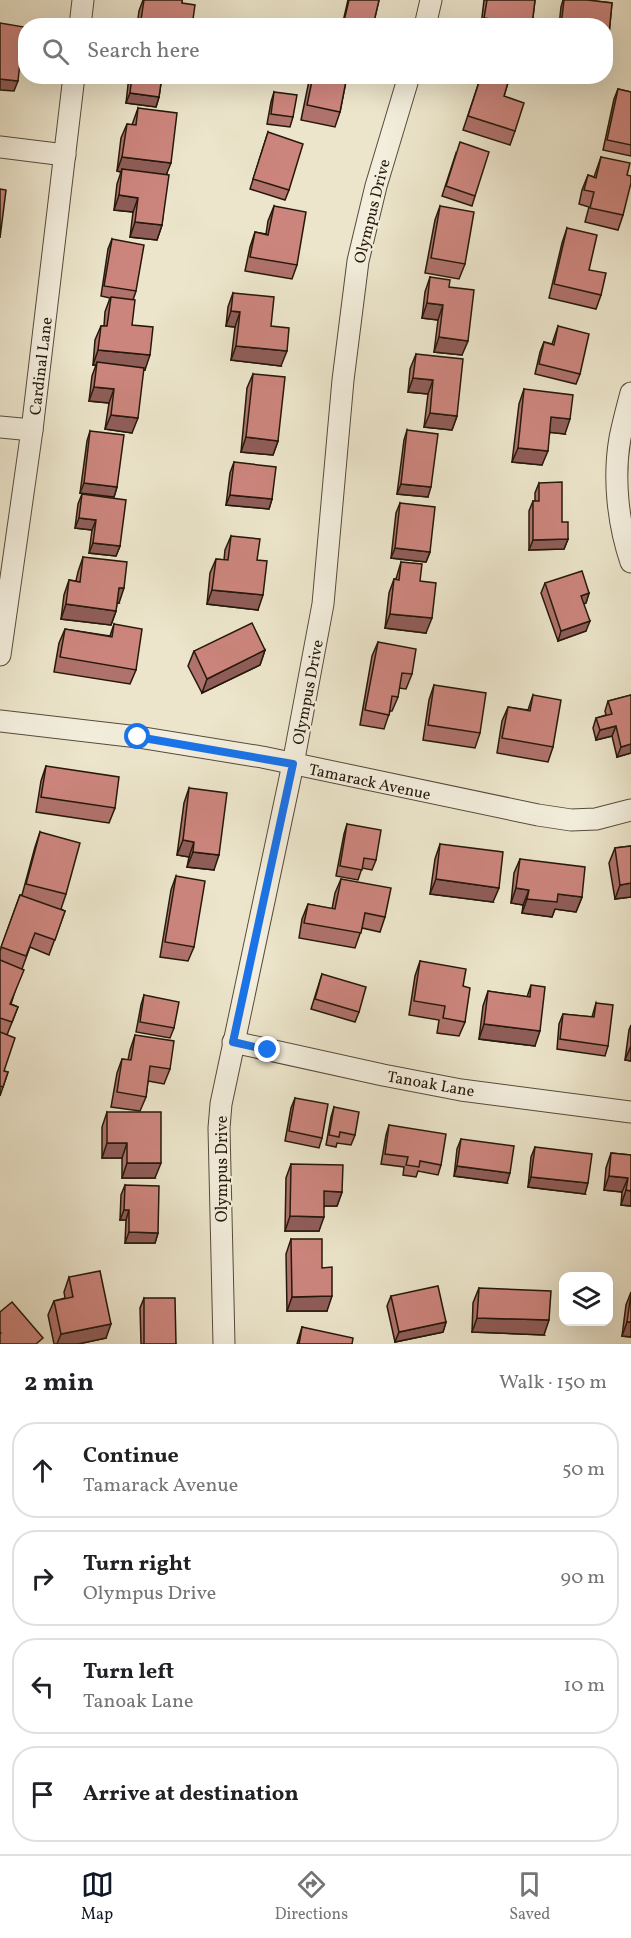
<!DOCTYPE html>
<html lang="en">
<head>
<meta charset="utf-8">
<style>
  body { margin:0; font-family:Vollkorn,serif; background:#f2f2f2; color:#202124 }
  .controls { position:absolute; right:18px; bottom:18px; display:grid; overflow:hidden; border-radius:12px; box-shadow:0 6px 24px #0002 }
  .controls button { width:54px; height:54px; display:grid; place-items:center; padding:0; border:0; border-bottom:2px solid #e0e0e0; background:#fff; color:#202124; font:30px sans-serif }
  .stop { position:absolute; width:18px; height:18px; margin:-14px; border:4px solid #1a73e8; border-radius:50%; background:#fff }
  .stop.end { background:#1a73e8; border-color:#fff; box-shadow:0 2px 6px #0008 }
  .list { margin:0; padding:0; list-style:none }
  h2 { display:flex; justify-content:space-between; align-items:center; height:78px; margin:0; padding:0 24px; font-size:26px }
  h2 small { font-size:20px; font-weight:400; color:#757577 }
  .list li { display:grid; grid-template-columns:39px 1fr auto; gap:18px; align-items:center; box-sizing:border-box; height:96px; margin:0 12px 12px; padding:0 12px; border:2px solid #e0e0e0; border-radius:24px }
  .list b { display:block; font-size:22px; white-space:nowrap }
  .list p { margin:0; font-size:20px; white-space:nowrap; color:#757577 }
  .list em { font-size:20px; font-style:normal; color:#757577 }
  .icon { flex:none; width:33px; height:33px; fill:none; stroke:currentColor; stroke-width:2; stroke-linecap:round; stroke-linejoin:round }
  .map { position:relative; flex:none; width:631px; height:1344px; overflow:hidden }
  .search { position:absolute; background:#fff; box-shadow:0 6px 24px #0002; left:18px; right:18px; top:18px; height:66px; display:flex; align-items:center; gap:15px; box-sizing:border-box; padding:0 21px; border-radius:24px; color:#757577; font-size:22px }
  .sheet { height:510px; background:#fff }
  nav { display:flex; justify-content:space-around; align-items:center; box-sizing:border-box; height:84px; border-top:2px solid #e0e0e0; background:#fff; font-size:16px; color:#757577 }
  nav a { display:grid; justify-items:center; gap:3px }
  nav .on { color:#111827 }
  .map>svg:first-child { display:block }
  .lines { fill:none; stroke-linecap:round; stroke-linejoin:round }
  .minor-casing { stroke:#574b3b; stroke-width:23 }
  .minor { stroke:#f3eedd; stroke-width:21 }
  .wall { fill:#af726c; stroke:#25180b; stroke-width:1.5 }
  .shaded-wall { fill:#8f5d58; stroke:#25180b; stroke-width:1.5 }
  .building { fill:#cc857d; stroke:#25180b; stroke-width:1.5 }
  .route { stroke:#1a73e8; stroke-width:8 }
  .labels { text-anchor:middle; stroke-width:4.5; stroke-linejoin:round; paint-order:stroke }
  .street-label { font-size:16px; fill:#25180b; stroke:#f3eedd }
</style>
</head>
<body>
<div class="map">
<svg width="631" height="1344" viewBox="0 0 631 1344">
  <rect width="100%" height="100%" fill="#ece5cb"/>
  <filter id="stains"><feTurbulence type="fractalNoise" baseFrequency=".00333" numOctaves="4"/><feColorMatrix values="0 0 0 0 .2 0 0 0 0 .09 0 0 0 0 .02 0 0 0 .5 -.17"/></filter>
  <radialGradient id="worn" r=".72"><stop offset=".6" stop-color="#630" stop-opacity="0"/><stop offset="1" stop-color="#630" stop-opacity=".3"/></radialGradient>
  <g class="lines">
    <defs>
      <g id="minor">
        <polyline points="80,26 83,0"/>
        <polyline points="425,26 431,0"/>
        <polyline points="0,147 65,155"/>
        <path d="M 631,393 C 627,408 623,423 620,438 C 613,478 618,524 631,562"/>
        <polyline points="0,427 32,430"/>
        <polyline points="0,655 32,430 74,76"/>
        <polyline points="0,721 138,737 262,757 538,815 571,820 596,819 631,810"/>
        <polyline points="233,1042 383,1075 461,1090 631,1112"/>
        <polyline points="224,1344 219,1128 221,1104 293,764 323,604 343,380 358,261 376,186 409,76"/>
      </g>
    </defs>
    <!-- minor casing -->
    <use href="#minor" class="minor-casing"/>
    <!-- minor -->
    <use href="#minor" class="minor"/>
  </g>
  <!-- wall -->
  <g class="wall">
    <polygon points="143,0 182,0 182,3 192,26 137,26 139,11"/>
    <polygon points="348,0 379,0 373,26 342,26"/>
    <polygon points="484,0 535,0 532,26 481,26"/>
    <polygon points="563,0 587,0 612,3 609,34 606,42 606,26 559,26 561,7"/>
    <polygon points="129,76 162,76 159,97 156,107 126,103"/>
    <polygon points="310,76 347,76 340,112 335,127 301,120"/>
    <polygon points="481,76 510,76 504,96 515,131 510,145 463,130"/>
    <polygon points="618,89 631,92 631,156 603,150 614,99"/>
    <polygon points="274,92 293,117 290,127 267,124 271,102"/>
    <polygon points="138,108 167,174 162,225 157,240 130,237 133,212 114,210 117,184 121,172 117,171 121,138 127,124 132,125"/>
    <polygon points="268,132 289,190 285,200 250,189"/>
    <polygon points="456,153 475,196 472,206 442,196"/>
    <polygon points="601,157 627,175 623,215 618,230 585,222 589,207 579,204 582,190 588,175 594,177"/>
    <polygon points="274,206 297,265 292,279 245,271 250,247 255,232 266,234 268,221"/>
    <polygon points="440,206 465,264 459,279 425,273 435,220"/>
    <polygon points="567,228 601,295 596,309 549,298 562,243"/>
    <polygon points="112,239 136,291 133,300 132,325 145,370 143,370 132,433 105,429 109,403 89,401 92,376 96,365 93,365 95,340 101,326 104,326 105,312 110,298 101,296 108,249"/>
    <polygon points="430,277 449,287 462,355 434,352 438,320 422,318 425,292"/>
    <polygon points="233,293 281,366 231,360 235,327 226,326 228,307"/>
    <polygon points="558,326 580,374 576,384 535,374 540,352 544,342 552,344"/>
    <polygon points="416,354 457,416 452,430 424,427 428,394 408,392 410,369"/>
    <polygon points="253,374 278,441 273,455 241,452 247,388"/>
    <polygon points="524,389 565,434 550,432 542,465 512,462 519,404"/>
    <polygon points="407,430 428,497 397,494 404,440"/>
    <polygon points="90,431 117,487 114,497 80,493 87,441"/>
    <polygon points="234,462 272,499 269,509 226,505 230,473"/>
    <polygon points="539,483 562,522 568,539 564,549 529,550 529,511 533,501 535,501 535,493"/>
    <polygon points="82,494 120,546 116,556 89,553 92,530 75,528 78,504"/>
    <polygon points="400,503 430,552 426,562 391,558 396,513"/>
    <polygon points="231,536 258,610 207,604 210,573 216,559 224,560 225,550"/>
    <polygon points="83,557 119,603 117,603 116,611 111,625 61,619 64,595 69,580 76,581 78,572"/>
    <polygon points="401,562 426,633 385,628 389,593 394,579 396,579"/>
    <polygon points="545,583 589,593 586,603 584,604 586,631 558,641 541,593"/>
    <polygon points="114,624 136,670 130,684 54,672 59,643 65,629 110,636"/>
    <polygon points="378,642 412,674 406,689 399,688 398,697 392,711 390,711 384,729 360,725 372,656"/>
    <polygon points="265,650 260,665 202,693 188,666 194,651"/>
    <polygon points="434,685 480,733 475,748 423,740 429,700"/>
    <polygon points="533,695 553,747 548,762 497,753 502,721 508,707 528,710"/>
    <polygon points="631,695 631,753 617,757 612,736 596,740 593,728 596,718 606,715 605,711 608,701"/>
    <polygon points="46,766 115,808 109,823 36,812 41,781"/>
    <polygon points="189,788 214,870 187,867 189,857 177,855 184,803"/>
    <polygon points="347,824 376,860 372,870 362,868 358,880 336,876 344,834"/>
    <polygon points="40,832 66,894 61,909 65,911 49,955 30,947 22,969 11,1004 18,1007 7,1035 4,1071 8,1072 0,1096 0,951 20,895 22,895 35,847"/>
    <polygon points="440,844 493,902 430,894 435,859"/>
    <polygon points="631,846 631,897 615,899 609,863 615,848"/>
    <polygon points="520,859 582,897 576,912 555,909 552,917 522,913 523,905 511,903 514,873"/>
    <polygon points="176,876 194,947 188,961 160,957 171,890"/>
    <polygon points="341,879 385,917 380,932 362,928 355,948 299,938 302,919 308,904 332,909 335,893"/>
    <polygon points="420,961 463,986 465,1022 459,1036 437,1033 439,1020 409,1015 415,976"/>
    <polygon points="322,974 359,1012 355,1022 311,1009"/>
    <polygon points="531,985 535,1046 479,1039 483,1006 488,991 527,997"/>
    <polygon points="144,995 174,1028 170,1038 136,1032 141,1005"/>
    <polygon points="596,1003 608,1046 605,1056 557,1049 559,1024 563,1014 592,1017"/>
    <polygon points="631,1025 631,1061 625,1060 629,1030"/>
    <polygon points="135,1035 170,1069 164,1084 148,1081 146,1097 140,1111 111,1107 117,1073 122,1059 128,1060 130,1050"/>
    <polygon points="295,1098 322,1138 319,1148 285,1141 291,1108"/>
    <polygon points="334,1107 355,1135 351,1145 337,1143 336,1147 326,1145 331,1117"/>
    <polygon points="107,1112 155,1178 122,1178 122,1158 102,1158 102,1127"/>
    <polygon points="389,1125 441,1165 438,1175 418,1171 416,1177 403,1175 404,1167 381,1164 386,1135"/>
    <polygon points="461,1139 507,1183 454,1176 457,1149"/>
    <polygon points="535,1147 585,1194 528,1187 531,1157"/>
    <polygon points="611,1153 631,1155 631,1206 621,1205 622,1192 604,1190 606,1168"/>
    <polygon points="291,1164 342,1192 337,1206 324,1206 319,1231 285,1231 286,1178"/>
    <polygon points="125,1185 158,1233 155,1243 125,1243 126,1220 120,1220 121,1195"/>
    <polygon points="291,1239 322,1268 327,1311 287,1311 286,1254"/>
    <polygon points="69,1277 106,1338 78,1344 54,1344 48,1315 54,1301 65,1298 64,1292"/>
    <polygon points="479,1288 544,1335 472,1332 473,1303"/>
    <polygon points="631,1292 631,1337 622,1336 626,1305"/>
    <polygon points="391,1296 446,1322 443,1332 395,1342 387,1306"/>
    <polygon points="144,1298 176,1344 141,1344 140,1308"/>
    <polygon points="302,1327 352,1344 297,1344"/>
  </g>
  <!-- shaded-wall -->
  <g class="shaded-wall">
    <polygon points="484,18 532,25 532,26 482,26"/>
    <polygon points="606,33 609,34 606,42"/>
    <polygon points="0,79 18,81 14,91 0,90"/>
    <polygon points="130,93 159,97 156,107 126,103"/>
    <polygon points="122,157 171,163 165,178 122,169 121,172 117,171"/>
    <polygon points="119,195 138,198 133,212 114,210"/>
    <polygon points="135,222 162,225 157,240 130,237"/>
    <polygon points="427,303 443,305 438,320 422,318"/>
    <polygon points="231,311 240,312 235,327 226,326"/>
    <polygon points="439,337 468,341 462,355 434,352"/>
    <polygon points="236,346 287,351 281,366 231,360"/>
    <polygon points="98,350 150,355 145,370 97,365 97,362 96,365 93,365"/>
    <polygon points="413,378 433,380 428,394 408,392"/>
    <polygon points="94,387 114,389 109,403 89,401"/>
    <polygon points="430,413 457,416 452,430 424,427"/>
    <polygon points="111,415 138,418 132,433 105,429"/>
    <polygon points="551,417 570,419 565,434 546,432"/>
    <polygon points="246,437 278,441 273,455 241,452"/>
    <polygon points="518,448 548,451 542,465 512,462"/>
    <polygon points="84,483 117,487 114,497 80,493"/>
    <polygon points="401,484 431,487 428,497 397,494"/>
    <polygon points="230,495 272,499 269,509 226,505"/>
    <polygon points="79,518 96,520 92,530 75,528"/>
    <polygon points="568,539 564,549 529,550 533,540"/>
    <polygon points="93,543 120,546 116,556 89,553"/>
    <polygon points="395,548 430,552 426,562 391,558"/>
    <polygon points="119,588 124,588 119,603 114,603"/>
    <polygon points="212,590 263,595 258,610 207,604"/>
    <polygon points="589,593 586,603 577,606 581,596"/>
    <polygon points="66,604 116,611 111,625 61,619"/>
    <polygon points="390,614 432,618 426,633 385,628"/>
    <polygon points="590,621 586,631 558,641 561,631"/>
    <polygon points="265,650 260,665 202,693 207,679"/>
    <polygon points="616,726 612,736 596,740 600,730"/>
    <polygon points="631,744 631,753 617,757 621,747"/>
    <polygon points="183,840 194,842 189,857 177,855"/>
    <polygon points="193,852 219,855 214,870 187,867"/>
    <polygon points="436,879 499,888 493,902 430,894"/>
    <polygon points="631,883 631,897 615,899 620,885"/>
    <polygon points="516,888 529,890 523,905 511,903"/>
    <polygon points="558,894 582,897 576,912 555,909 552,917 522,913 527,899"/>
    <polygon points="484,1024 540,1031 535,1046 479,1039"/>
    <polygon points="631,1046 631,1061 625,1060"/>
    <polygon points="107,1143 127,1143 122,1158 102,1158"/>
    <polygon points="127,1163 161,1163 155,1178 122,1178"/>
    <polygon points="457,1166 510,1173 507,1183 454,1176"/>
    <polygon points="609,1176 628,1178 622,1192 604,1190"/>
    <polygon points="531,1177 588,1183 585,1194 528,1187"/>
    <polygon points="626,1190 631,1191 631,1206 621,1205"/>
    <polygon points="324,1191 342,1192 337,1206 319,1206"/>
    <polygon points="124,1210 129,1210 126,1220 120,1220"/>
    <polygon points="290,1216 324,1217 319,1231 285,1231"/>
    <polygon points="129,1232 158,1233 155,1243 125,1243"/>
    <polygon points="332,1296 327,1311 287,1311 292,1297"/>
    <polygon points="477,1318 549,1320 544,1335 472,1332"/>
    <polygon points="446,1322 443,1332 395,1342 399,1332"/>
    <polygon points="627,1322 631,1322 631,1337 622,1336"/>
    <polygon points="111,1324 106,1338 78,1344 57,1344 61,1334"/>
  </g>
  <!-- building -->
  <g class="building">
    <polygon points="144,0 182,0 182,3 195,5 192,26 140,26"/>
    <polygon points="349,0 379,0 373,26 365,26 344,21"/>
    <polygon points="487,0 535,0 532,25 484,18"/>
    <polygon points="564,0 587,0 612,3 609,34 606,33 606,26 561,26"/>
    <polygon points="0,23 24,27 18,81 0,79"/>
    <polygon points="132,76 162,76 159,97 130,93"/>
    <polygon points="313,76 347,76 340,112 307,105"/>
    <polygon points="481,76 510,76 504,96 524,103 515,131 468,116"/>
    <polygon points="618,89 631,92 631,145 607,140"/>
    <polygon points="274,92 297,95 293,117 271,114"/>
    <polygon points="138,108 177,113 171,163 122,157 127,124 136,125"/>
    <polygon points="268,132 303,144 289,190 253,179"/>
    <polygon points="460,142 489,152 475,196 446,186"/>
    <polygon points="601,157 630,163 627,175 631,176 631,183 623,215 590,208 594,192 584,190 588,175 596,178"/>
    <polygon points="122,169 169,175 162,225 135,222 138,198 119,195"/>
    <polygon points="0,189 6,190 0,238"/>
    <polygon points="274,206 306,212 297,265 250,257 255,232 268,235"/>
    <polygon points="440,206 474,212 465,264 431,258"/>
    <polygon points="567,228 597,235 589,270 606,273 601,295 554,284"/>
    <polygon points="112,239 144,245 136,291 104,286"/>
    <polygon points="430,277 450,280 449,287 474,290 468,341 439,337 443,305 427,303"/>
    <polygon points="233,293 274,297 271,326 289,328 287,351 236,346 240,312 231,311"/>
    <polygon points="111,297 135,300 132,325 153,327 150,355 98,350 101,326 107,326"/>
    <polygon points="558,326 589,334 580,374 539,364 544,342 554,345"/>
    <polygon points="416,354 463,359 457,416 430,413 433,380 413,378"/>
    <polygon points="97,362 144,368 138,418 111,415 114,389 94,387"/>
    <polygon points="253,374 285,377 278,441 246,437"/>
    <polygon points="524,389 573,395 570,419 551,417 548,451 518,448"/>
    <polygon points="407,430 438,434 431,487 401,484"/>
    <polygon points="90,431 124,435 117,487 84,483"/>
    <polygon points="234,462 276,467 272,499 230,495"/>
    <polygon points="562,482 562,522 568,522 568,539 533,540 533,501 539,501 539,483"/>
    <polygon points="82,494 126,500 120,546 93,543 96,520 79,518"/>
    <polygon points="400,503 435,507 430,552 395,548"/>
    <polygon points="231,536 260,539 257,560 267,561 263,595 212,590 216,559 228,560"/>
    <polygon points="83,557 127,562 124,588 119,588 116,611 66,604 69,580 80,582"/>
    <polygon points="401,562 422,564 420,581 436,583 432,618 390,614 394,579 399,580"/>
    <polygon points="582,571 589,593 581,596 590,621 561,631 545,583"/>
    <polygon points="252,623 265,650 207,679 194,651"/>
    <polygon points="114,624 142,629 136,670 60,657 65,629 112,637"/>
    <polygon points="378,642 416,649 412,674 402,673 398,697 392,696 389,715 365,710"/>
    <polygon points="434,685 486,693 480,733 428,725"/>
    <polygon points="533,695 561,700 553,747 502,738 508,707 530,711"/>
    <polygon points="631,695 631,744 621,747 616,726 600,730 596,718 612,714 608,701"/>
    <polygon points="46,766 119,777 115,808 41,797"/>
    <polygon points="189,788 227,793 219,855 193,852 194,842 183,840"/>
    <polygon points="347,824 381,830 376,860 364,858 362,870 340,866"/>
    <polygon points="40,832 80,843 66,894 26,884"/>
    <polygon points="440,844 503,852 499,888 436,879"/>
    <polygon points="631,846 631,883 620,885 615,848"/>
    <polygon points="520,859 585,867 582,897 558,894 557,902 527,899 529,890 516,888"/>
    <polygon points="176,876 205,881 194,947 165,942"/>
    <polygon points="341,879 391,888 385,917 365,913 361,933 304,923 308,904 335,909"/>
    <polygon points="20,895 65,911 55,940 35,933 26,956 1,947"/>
    <polygon points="0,960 24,970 10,1004 18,1007 12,1022 0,1018"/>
    <polygon points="420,961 466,969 463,986 470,988 465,1022 443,1018 445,1006 414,1001"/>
    <polygon points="322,974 366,987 359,1012 315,999"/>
    <polygon points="531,985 545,987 540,1031 484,1024 488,991 530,997"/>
    <polygon points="144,995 179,1002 174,1028 140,1022"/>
    <polygon points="596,1003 613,1005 608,1046 560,1039 563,1014 594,1017"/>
    <polygon points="0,1032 15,1038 4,1071 8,1072 3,1087 0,1086"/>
    <polygon points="135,1035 174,1041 170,1069 150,1066 146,1097 117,1092 122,1059 131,1060"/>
    <polygon points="295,1098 328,1104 322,1138 289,1131"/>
    <polygon points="334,1107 359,1112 355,1135 340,1132 339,1137 329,1135"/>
    <polygon points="107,1112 161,1112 161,1163 127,1163 127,1143 107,1143"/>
    <polygon points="389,1125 446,1134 441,1165 420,1161 419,1167 406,1165 408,1157 385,1154"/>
    <polygon points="461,1139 514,1146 510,1173 457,1166"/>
    <polygon points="535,1147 592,1154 588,1183 531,1177"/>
    <polygon points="611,1153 631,1155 631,1191 626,1190 628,1178 609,1176"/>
    <polygon points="291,1164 343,1165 342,1192 324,1191 324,1217 290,1216"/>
    <polygon points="125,1185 159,1186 158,1233 129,1232 129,1210 124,1210"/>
    <polygon points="291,1239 322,1239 322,1268 332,1267 332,1296 292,1297"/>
    <polygon points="100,1271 111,1324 61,1334 54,1301 73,1297 69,1277"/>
    <polygon points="438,1286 446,1322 399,1332 391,1296"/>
    <polygon points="479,1288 551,1291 549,1320 477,1318"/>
    <polygon points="631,1293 631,1322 627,1322"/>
    <polygon points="144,1298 175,1298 176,1344 144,1344"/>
    <polygon points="12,1302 43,1338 36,1344 0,1344 0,1334 1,1333 0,1332 0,1312"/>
    <polygon points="302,1327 353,1338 352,1344 299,1344"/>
  </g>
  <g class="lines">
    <!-- route -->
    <polyline class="route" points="138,737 293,764 233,1042 268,1050"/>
  </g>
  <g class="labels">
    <!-- street labels -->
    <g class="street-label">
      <text transform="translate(371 211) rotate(-76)" y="6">Olympus Drive</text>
      <text transform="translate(40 366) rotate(-83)" y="6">Cardinal Lane</text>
      <text transform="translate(307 692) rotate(-79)" y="6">Olympus Drive</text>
      <text transform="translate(370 781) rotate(12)" y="6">Tamarack Avenue</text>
      <text transform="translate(431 1083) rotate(10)" y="6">Tanoak Lane</text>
      <text transform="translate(221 1169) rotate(-90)" y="6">Olympus Drive</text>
    </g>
  </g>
  <rect width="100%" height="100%" filter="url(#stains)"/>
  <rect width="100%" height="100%" fill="url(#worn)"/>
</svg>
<div class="controls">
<button><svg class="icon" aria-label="layers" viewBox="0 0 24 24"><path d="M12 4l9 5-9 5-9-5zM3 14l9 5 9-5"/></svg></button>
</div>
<div class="stop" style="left:138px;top:737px"></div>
<div class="stop end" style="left:268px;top:1050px"></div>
<div class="search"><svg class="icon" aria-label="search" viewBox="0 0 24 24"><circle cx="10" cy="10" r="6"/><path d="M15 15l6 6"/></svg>Search here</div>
</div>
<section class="sheet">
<h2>2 min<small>Walk · 150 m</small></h2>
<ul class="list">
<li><svg class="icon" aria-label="ahead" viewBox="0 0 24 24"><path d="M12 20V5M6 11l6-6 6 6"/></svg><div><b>Continue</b><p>Tamarack Avenue</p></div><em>50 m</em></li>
<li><svg class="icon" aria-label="right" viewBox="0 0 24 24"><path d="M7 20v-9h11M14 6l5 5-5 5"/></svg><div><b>Turn right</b><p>Olympus Drive</p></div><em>90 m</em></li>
<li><svg class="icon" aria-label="left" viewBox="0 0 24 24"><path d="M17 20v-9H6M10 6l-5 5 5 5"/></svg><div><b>Turn left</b><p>Tanoak Lane</p></div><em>10 m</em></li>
<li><svg class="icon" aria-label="arrive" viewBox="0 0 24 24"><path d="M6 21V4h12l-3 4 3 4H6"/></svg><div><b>Arrive at destination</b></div></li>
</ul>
</section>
<nav>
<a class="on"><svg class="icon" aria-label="map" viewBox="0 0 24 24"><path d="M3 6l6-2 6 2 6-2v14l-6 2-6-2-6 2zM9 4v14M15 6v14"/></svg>Map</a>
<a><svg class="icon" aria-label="directions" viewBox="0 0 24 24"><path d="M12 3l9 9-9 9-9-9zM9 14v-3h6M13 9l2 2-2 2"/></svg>Directions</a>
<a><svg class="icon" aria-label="saved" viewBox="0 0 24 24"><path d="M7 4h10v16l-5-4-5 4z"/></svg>Saved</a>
</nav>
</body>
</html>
